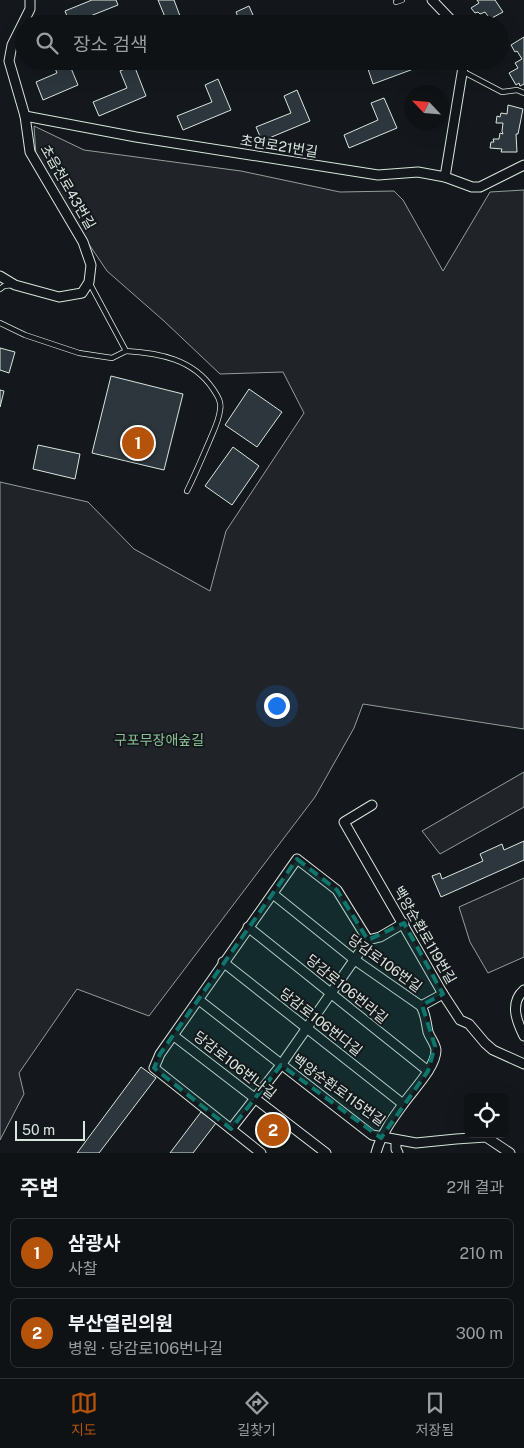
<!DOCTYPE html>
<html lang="ko">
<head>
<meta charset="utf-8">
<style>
  body { margin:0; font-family:"Public Sans","Noto Sans KR",sans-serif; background:#181b1e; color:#f1f3f6 }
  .controls { position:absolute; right:15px; bottom:15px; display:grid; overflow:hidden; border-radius:8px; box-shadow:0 5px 20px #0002 }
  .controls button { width:45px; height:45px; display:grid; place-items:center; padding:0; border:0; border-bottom:1px solid #2f3234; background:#0f1215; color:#f1f3f6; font:25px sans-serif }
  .compass { position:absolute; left:404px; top:85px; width:45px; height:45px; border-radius:50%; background:#0f1215; box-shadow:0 5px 20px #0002; rotate:296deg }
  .scale { position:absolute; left:15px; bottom:12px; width:70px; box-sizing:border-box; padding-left:5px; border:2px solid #d8e6dc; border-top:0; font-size:14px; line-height:18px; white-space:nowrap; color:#d8e6dc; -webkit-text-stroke:4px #14181c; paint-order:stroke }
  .you { position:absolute; left:276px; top:705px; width:18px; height:18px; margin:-12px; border:4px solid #fff; border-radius:50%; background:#1a73e8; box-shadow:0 0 0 8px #1a73e833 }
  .badge { display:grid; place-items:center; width:32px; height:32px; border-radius:50%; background:#b45309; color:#fff; font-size:16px; font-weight:700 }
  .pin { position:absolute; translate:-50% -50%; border:2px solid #fff; box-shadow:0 1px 5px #0006 }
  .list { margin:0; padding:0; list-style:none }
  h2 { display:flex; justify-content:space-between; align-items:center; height:65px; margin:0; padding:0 20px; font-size:21px }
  h2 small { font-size:16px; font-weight:400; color:#9b9ea0 }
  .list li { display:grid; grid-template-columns:32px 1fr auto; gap:15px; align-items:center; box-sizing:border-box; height:70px; margin:0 10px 10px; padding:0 10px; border:1px solid #2f3234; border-radius:8px }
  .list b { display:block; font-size:19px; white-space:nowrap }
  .list p { margin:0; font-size:16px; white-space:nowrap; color:#9b9ea0 }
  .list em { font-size:16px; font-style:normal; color:#9b9ea0 }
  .icon { flex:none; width:28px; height:28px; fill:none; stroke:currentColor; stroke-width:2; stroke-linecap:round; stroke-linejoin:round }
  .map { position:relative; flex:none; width:524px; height:1153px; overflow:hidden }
  .search { position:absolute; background:#0f1215; box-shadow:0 5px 20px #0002; left:15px; right:15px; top:15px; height:55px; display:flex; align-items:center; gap:12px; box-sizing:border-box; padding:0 18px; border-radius:28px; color:#9b9ea0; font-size:19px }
  .sheet { height:225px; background:#0f1215 }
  nav { display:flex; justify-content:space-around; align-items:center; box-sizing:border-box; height:70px; border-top:1px solid #2f3234; background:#0f1215; font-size:14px; color:#9b9ea0 }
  nav a { display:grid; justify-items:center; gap:2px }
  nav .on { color:#b45309 }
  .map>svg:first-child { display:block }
  .green { fill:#202428; stroke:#939e99 }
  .building { fill:#2c363c; stroke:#d8e6dc }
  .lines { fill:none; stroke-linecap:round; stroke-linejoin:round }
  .lane-casing { stroke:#d8e6dc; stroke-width:6 }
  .street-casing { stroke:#d8e6dc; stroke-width:11 }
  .lane { stroke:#14181c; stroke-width:4.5 }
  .street { stroke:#14181c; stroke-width:9 }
  .marked { fill:#0f766e; fill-opacity:0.2; stroke:#0f766e; stroke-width:4; stroke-dasharray:10 6; stroke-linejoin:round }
  .labels { text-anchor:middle; stroke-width:4; stroke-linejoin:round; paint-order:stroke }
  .street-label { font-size:14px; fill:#d8e6dc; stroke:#14181c }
  .park-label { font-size:14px; fill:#8ac095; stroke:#14181c }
</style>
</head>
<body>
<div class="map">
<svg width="524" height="1153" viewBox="0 0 524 1153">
  <rect width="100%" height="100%" fill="#14181c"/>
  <!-- green -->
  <g class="green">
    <polygon points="34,126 84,150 241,171 340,192 394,191 403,200 443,271 490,192 524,190 524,729 363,704 354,728 315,797 149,1016 77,989 19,1073 24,1094 0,1140 0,482 88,502 134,549 210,591 226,531 304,413 283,372 220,374 164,321 107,271 80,231 36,156"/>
    <polygon points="524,772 524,807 440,854 422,831"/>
    <polygon points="524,878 524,957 488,973 470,942 459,907"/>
  </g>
  <!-- building -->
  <g class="building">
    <polygon points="92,0 116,0 118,5 70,24 65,11"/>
    <polygon points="158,0 174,0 183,24 148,24 165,17"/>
    <polygon points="477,0 495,0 503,12 490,19 485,12 480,14 478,12 475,13 471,8 479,3"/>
    <polygon points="249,6 257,24 241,24 236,12"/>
    <polygon points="331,17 334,24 318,24 318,22"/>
    <polygon points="524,37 524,84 520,86 519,83 516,85 509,73 518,68 515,63 522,59 517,51 515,52 511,45"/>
    <polygon points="52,61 68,61 78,85 43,100 36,82 57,73"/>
    <polygon points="294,61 310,61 296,67"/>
    <polygon points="391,61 435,61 373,84 368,69"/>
    <polygon points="134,65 146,96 99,116 93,102 127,88 120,71"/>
    <polygon points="218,79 231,110 183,130 177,116 212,102 205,85"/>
    <polygon points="297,90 310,121 262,141 256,127 291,113 284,96"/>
    <polygon points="384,98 397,128 349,148 344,135 378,120 371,103"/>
    <polygon points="508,105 523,109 518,134 516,134 517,152 501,152 502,149 490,148 491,142 494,142 493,139 499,139 500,133 503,134 502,131 503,123 496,123 497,116 500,117 501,113 507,114"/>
    <polygon points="0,348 15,352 9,373 0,370"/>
    <polygon points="111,376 183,394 164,470 92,453"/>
    <polygon points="249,389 282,412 257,447 225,425"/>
    <polygon points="0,390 4,391 0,407"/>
    <polygon points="38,445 80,454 75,479 33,469"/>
    <polygon points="233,447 259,466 232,505 205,486"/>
    <polygon points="524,841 524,860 441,897 432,876 440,873 442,879 483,861 480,854 502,844 504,850"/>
    <polygon points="141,1067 156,1078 99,1153 77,1153"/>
    <polygon points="201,1112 216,1123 193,1153 170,1153"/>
  </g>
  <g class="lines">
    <defs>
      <g id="lane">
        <polyline points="396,2 402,0"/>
        <polyline points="462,71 502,92 517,90 524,93"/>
        <path d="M 89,282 L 126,351 C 159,353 193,359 213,389 C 217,395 222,402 220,410 C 219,421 213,432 209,442 C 202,458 195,475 187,491"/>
        <polyline points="0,289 4,286 13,285"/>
        <polyline points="0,323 25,335 79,353 112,358 126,351"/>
      </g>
      <g id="street">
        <polyline points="432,0 455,24"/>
        <polyline points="25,116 136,137 378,175 418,172 445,177 472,187 480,187 524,165"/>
        <polyline points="445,177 464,61"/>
        <polyline points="0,276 15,285 59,297 82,293 89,282 91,265 83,242 30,152 25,116 9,61 12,45 30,9 30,0"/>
        <polyline points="372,805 344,822 443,994 460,1020 469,1024 485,1043 493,1050 524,1064"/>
        <path d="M 273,894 L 355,960 L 421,1006 C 426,1015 426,1023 428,1032 C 430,1038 435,1043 436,1050 C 436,1067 414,1089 404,1103 C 393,1118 381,1134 376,1153"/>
        <polyline points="248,927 428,1071"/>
        <polyline points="223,962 403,1104"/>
        <path d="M 524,990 C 509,1003 517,1022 524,1036"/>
        <polyline points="199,1000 372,1135 416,1143 456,1139 486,1137 510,1153"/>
        <polyline points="421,1006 443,994"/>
        <polyline points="174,1036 326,1153"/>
        <polyline points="231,1129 281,1065 368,940"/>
        <polyline points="396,1140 396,1149 398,1153"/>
        <polyline points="261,1153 154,1068 160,1054 297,859 337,890 368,940 380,937 404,923"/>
      </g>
    </defs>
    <!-- lane casing -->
    <use href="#lane" class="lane-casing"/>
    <!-- street casing -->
    <use href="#street" class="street-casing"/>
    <!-- lane -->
    <use href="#lane" class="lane"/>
    <!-- street -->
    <use href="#street" class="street"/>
  </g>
  <!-- marked area -->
  <path class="marked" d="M 297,859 L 337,890 L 368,940 L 404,923 L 443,994 L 422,1005 L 435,1046 L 428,1071 L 381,1138 L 281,1065 L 231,1129 L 154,1068 L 160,1054 Z"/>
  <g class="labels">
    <!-- street labels -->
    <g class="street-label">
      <text transform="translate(279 146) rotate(9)" y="5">초연로21번길</text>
      <text transform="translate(68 187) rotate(60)" y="5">초읍천로43번길</text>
      <text transform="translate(425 935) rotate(60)" y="5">백양순환로119번길</text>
      <text transform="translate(385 963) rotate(36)" y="5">당감로106번길</text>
      <text transform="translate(347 989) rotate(39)" y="5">당감로106번라길</text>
      <text transform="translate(321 1022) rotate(38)" y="5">당감로106번다길</text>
      <text transform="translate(235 1065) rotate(38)" y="5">당감로106번나길</text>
      <text transform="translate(339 1090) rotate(36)" y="5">백양순환로115번길</text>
    </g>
    <!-- park labels -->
    <g class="park-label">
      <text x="159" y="745">구포무장애숲길</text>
    </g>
  </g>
</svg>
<div class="controls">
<button><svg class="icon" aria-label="locate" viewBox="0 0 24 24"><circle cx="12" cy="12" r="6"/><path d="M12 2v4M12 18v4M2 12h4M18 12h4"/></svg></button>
</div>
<svg class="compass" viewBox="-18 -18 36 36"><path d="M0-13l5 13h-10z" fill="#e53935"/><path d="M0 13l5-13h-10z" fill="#9b9ea0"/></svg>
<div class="scale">50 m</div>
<div class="you"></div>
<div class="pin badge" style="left:138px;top:443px">1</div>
<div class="pin badge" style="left:273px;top:1130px">2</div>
<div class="search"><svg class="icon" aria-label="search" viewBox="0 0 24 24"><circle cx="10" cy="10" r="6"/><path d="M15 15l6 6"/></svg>장소 검색</div>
</div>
<section class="sheet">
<h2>주변<small>2개 결과</small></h2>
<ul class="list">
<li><span class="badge">1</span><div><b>삼광사</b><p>사찰</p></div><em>210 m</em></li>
<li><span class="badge">2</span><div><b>부산열린의원</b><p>병원 · 당감로106번나길</p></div><em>300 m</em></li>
</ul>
</section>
<nav>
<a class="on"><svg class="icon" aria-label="map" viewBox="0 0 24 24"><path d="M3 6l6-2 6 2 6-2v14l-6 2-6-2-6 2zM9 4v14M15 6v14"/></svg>지도</a>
<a><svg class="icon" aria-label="directions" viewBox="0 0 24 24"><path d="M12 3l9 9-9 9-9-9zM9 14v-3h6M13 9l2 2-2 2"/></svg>길찾기</a>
<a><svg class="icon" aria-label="saved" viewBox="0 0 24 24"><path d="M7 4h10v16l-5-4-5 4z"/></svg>저장됨</a>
</nav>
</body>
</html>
